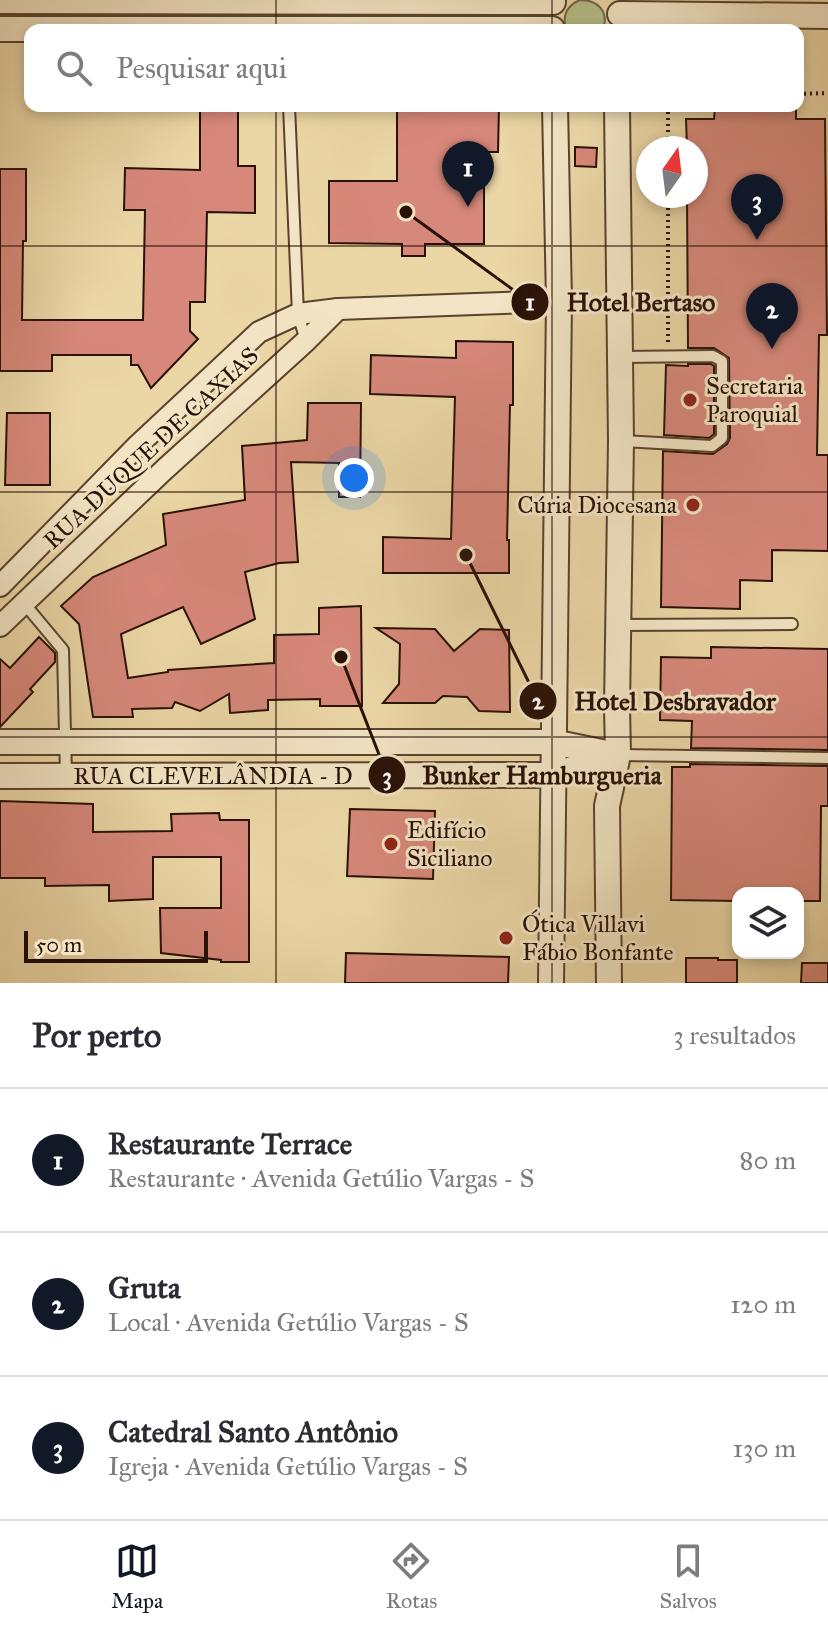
<!DOCTYPE html>
<html lang="pt">
<head>
<meta charset="utf-8">
<style>
  body { margin:0; font-family:"IM FELL Great Primer",serif; background:#f7f7f7; color:#2b2b33 }
  .controls { position:absolute; right:24px; bottom:24px; display:grid; overflow:hidden; border-radius:16px; box-shadow:0 4px 12px #0003 }
  .controls button { width:72px; height:72px; display:grid; place-items:center; padding:0; border:0; border-bottom:2px solid #e1e1e2; background:#fff; color:#2b2b33; font:40px sans-serif }
  .compass { position:absolute; left:636px; top:136px; width:72px; height:72px; border-radius:50%; background:#fff; box-shadow:0 4px 12px #0003; rotate:14deg }
  .scale { position:absolute; left:24px; bottom:20px; width:184px; box-sizing:border-box; padding-left:8px; border:4px solid #291107; border-top:0; font-size:22px; line-height:28px; white-space:nowrap; color:#291107; -webkit-text-stroke:6px #f2e4c4; paint-order:stroke }
  .you { position:absolute; left:354px; top:478px; width:28px; height:28px; margin:-20px; border:6px solid #fff; border-radius:50%; background:#1a73e8; box-shadow:0 0 0 12px #1a73e833 }
  .badge { display:grid; place-items:center; width:52px; height:52px; border-radius:50%; background:#111827; color:#fff; font-size:26px; font-weight:700 }
  .pin { position:absolute; translate:-50% -66px; filter:drop-shadow(0 2px 4px #0008) }
  .pin::after { content:''; position:absolute; top:42px; width:28px; height:24px; background:inherit; clip-path:polygon(0 0,100% 0,50% 100%) }
  .list { margin:0; padding:0; list-style:none }
  h2 { display:flex; justify-content:space-between; align-items:center; height:104px; margin:0; padding:0 32px; font-size:34px }
  h2 small { font-size:26px; font-weight:400; color:#7c7c81 }
  .list li { display:grid; grid-template-columns:52px 1fr auto; gap:24px; align-items:center; box-sizing:border-box; height:144px; padding:0 32px; border-top:2px solid #e1e1e2 }
  .list b { display:block; font-size:30px; white-space:nowrap }
  .list p { margin:0; font-size:26px; white-space:nowrap; color:#7c7c81 }
  .list em { font-size:26px; font-style:normal; color:#7c7c81 }
  .icon { flex:none; width:44px; height:44px; fill:none; stroke:currentColor; stroke-width:2; stroke-linecap:round; stroke-linejoin:round }
  .map { position:relative; flex:none; width:828px; height:983px; overflow:hidden }
  .search { position:absolute; background:#fff; box-shadow:0 4px 12px #0003; left:24px; right:24px; top:24px; height:88px; display:flex; align-items:center; gap:20px; box-sizing:border-box; padding:0 28px; border-radius:16px; color:#7c7c81; font-size:30px }
  .sheet { height:536px; background:#fff }
  nav { display:flex; justify-content:space-around; align-items:center; box-sizing:border-box; height:112px; border-top:2px solid #e1e1e2; background:#fff; font-size:22px; color:#7c7c81 }
  nav a { display:grid; justify-items:center; gap:4px }
  nav .on { color:#111827 }
  .map>svg:first-child { display:block }
  .green { fill:#b6be87; stroke:#706847; stroke-width:2 }
  .building { fill:#d7887a; stroke:#291107; stroke-width:2 }
  .lines { fill:none; stroke-linecap:round; stroke-linejoin:round }
  .service-casing { stroke:#5a422e; stroke-width:14 }
  .minor-casing { stroke:#5a422e; stroke-width:24 }
  .tertiary-casing { stroke:#5a422e; stroke-width:28 }
  .path { stroke:#291107; stroke-width:4; stroke-dasharray:2 4; stroke-linecap:butt }
  .service { stroke:#f2e4c4; stroke-width:10 }
  .minor { stroke:#f2e4c4; stroke-width:20 }
  .tertiary { stroke:#f2e4c4; stroke-width:24 }
  .grid { fill:none; stroke:#291107; stroke-width:2; stroke-opacity:0.55 }
  .poi-dot { fill:#8f2418; stroke:#f2e4c4; stroke-width:3 }
  .labels { text-anchor:middle; stroke-width:6; stroke-linejoin:round; paint-order:stroke }
  .poi-label { font-size:24px; fill:#291107; stroke:#f2e4c4; text-anchor:start }
  .street-label { font-size:24px; fill:#291107; stroke:#f2e4c4 }
  .leader { fill:none; stroke:#291107; stroke-width:3 }
  .callout-dot { fill:#291107; stroke:#f2e4c4; stroke-width:3 }
  .mark-label { font-size:24px; text-anchor:middle; font-weight:bold; fill:#fff }
  .callout-label { font-size:26px; text-anchor:middle; font-weight:bold; fill:#291107; stroke:#f2e4c4; stroke-width:6; stroke-linejoin:round; paint-order:stroke }
</style>
</head>
<body>
<div class="map">
<svg width="828" height="983" viewBox="0 0 828 983">
  <rect width="100%" height="100%" fill="#ebd6a5"/>
  <filter id="stains"><feTurbulence type="fractalNoise" baseFrequency=".0025" numOctaves="4"/><feColorMatrix values="0 0 0 0 .2 0 0 0 0 .09 0 0 0 0 .02 0 0 0 .5 -.17"/></filter>
  <radialGradient id="worn" r=".72"><stop offset=".6" stop-color="#630" stop-opacity="0"/><stop offset="1" stop-color="#630" stop-opacity=".3"/></radialGradient>
  <!-- green -->
  <path class="green" d="M 580,0 C 599,0 609,12 603,30 L 566,30 C 562,16 566,6 580,0 Z"/>
  <!-- building -->
  <g class="building">
    <polygon points="200,106 238,106 238,166 255,166 255,213 207,212 205,302 190,302 190,331 198,339 151,388 138,365 131,365 131,355 52,355 52,371 0,371 0,169 26,169 26,241 23,241 22,320 143,320 145,210 124,210 125,168 200,170"/>
    <polygon points="397,106 499,106 498,152 484,152 484,244 425,244 425,256 402,256 402,244 329,243 329,181 397,181"/>
    <polygon points="715,106 796,106 796,119 825,119 827,335 819,335 817,455 828,455 828,551 772,550 772,581 740,580 740,609 661,607 663,451 713,454 727,444 730,438 729,358 714,348 688,348 687,196 696,196 696,148 687,148 686,119 714,119"/>
    <polygon points="575,147 597,148 596,167 575,166"/>
    <polygon points="456,341 513,342 513,405 510,405 507,540 509,540 509,573 383,573 383,537 451,539 455,397 370,394 371,355 456,358"/>
    <polygon points="688,364 711,364 714,366 714,434 709,438 664,435 666,365 688,366"/>
    <polygon points="308,403 361,403 360,497 339,497 339,463 291,462 298,562 279,563 245,572 255,619 201,644 183,607 121,634 128,678 168,672 168,670 274,663 274,635 319,634 319,608 361,606 362,706 320,706 320,699 268,700 268,710 230,713 229,694 200,711 175,702 172,708 132,709 133,717 93,717 79,624 61,606 93,577 166,545 163,514 245,500 242,446 307,440"/>
    <polygon points="7,413 50,413 50,485 5,485"/>
    <polygon points="376,628 435,629 454,651 480,629 509,630 510,712 479,711 467,697 443,696 435,703 383,703 399,684 400,644"/>
    <polygon points="39,637 55,653 55,662 30,689 33,692 0,727 0,659 10,668"/>
    <polygon points="711,647 828,649 828,750 691,748 692,721 660,720 661,657 711,658"/>
    <polygon points="690,764 828,766 828,806 821,806 820,901 798,901 798,893 738,893 738,901 671,900 672,767 690,767"/>
    <polygon points="0,801 93,804 93,832 172,831 171,814 219,813 220,820 249,820 249,962 221,962 221,960 161,953 160,908 221,908 221,857 153,857 153,899 109,901 109,885 45,886 45,878 0,878"/>
    <polygon points="350,809 435,811 433,879 347,876"/>
    <polygon points="346,953 509,957 508,983 345,983"/>
    <polygon points="686,958 718,958 718,960 737,960 737,983 686,983"/>
    <polygon points="802,963 828,963 828,983 801,983"/>
  </g>
  <g class="lines">
    <defs>
      <g id="service">
        <polyline points="289,106 298,314 306,341"/>
        <polyline points="620,357 713,356 722,361 722,438 712,446 623,441"/>
        <polyline points="23,602 63,650 66,776"/>
        <polyline points="619,625 792,624"/>
        <polyline points="618,755 828,758"/>
      </g>
      <g id="minor">
        <polyline points="0,586 138,445 259,332 298,314 338,309 559,301"/>
        <polyline points="0,626 165,469 306,341 338,309"/>
      </g>
      <g id="tertiary">
        <polyline points="0,1 553,2"/>
        <polyline points="620,14 828,16"/>
        <polyline points="0,29 552,29"/>
        <polyline points="0,742 553,742 616,755"/>
        <polyline points="0,776 553,775 618,755"/>
        <polyline points="551,983 559,301 555,106"/>
        <polyline points="609,983 607,806 618,755 617,707 621,441 617,106"/>
      </g>
    </defs>
    <!-- service casing -->
    <use href="#service" class="service-casing"/>
    <!-- minor casing -->
    <use href="#minor" class="minor-casing"/>
    <!-- tertiary casing -->
    <use href="#tertiary" class="tertiary-casing"/>
    <!-- path -->
    <g class="path">
      <polyline points="798,94 828,93"/>
      <polyline points="668,106 668,148"/>
      <polyline points="668,196 668,342"/>
    </g>
    <!-- service -->
    <use href="#service" class="service"/>
    <!-- minor -->
    <use href="#minor" class="minor"/>
    <!-- tertiary -->
    <use href="#tertiary" class="tertiary"/>
  </g>
  <!-- grid -->
  <path class="grid" d="M 276,0 L 276,30M 552,0 L 552,30M 276,106 L 276,983M 552,106 L 552,983M 0,246 L 828,246M 0,492 L 828,492M 0,737 L 828,737"/>
  <!-- markers -->
  <g class="poi-dot">
    <circle cx="690" cy="400" r="8"/>
    <circle cx="693" cy="505" r="8"/>
    <circle cx="391" cy="844" r="8"/>
    <circle cx="506" cy="938" r="8"/>
  </g>
  <g class="labels">
    <!-- poi labels -->
    <g class="poi-label">
      <text x="706" y="394">Secretaria<tspan x="706" dy="28">Paroquial</tspan></text>
      <text x="677" y="513" text-anchor="end">Cúria Diocesana</text>
      <text x="407" y="838">Edifício<tspan x="407" dy="28">Siciliano</tspan></text>
      <text x="522" y="932">Ótica Villavi<tspan x="522" dy="28">Fábio Bonfante</tspan></text>
    </g>
    <!-- street labels -->
    <g class="street-label">
      <text transform="translate(151 448) rotate(-43)" y="8">RUA DUQUE DE CAXIAS</text>
      <text x="213" y="784">RUA CLEVELÂNDIA - D</text>
    </g>
  </g>
  <!-- callouts -->
  <path class="leader" d="M406 212L530 302M466 555L538 701M341 657L387 775"/>
  <g class="callout-dot">
    <circle cx="406" cy="212" r="8"/>
    <circle cx="466" cy="555" r="8"/>
    <circle cx="341" cy="657" r="8"/>
    <circle cx="530" cy="302" r="20"/>
    <circle cx="538" cy="701" r="20"/>
    <circle cx="387" cy="775" r="20"/>
  </g>
  <g class="mark-label">
    <text x="530" y="310">1</text>
    <text x="538" y="709">2</text>
    <text x="387" y="784">3</text>
  </g>
  <g class="callout-label">
    <text x="641" y="311">Hotel Bertaso</text>
    <text x="675" y="710">Hotel Desbravador</text>
    <text x="542" y="784">Bunker Hamburgueria</text>
  </g>
  <rect width="100%" height="100%" filter="url(#stains)"/>
  <rect width="100%" height="100%" fill="url(#worn)"/>
</svg>
<div class="controls">
<button><svg class="icon" aria-label="layers" viewBox="0 0 24 24"><path d="M12 4l9 5-9 5-9-5zM3 14l9 5 9-5"/></svg></button>
</div>
<svg class="compass" viewBox="-18 -18 36 36"><path d="M0-13l5 13h-10z" fill="#e53935"/><path d="M0 13l5-13h-10z" fill="#7c7c81"/></svg>
<div class="scale">50 m</div>
<div class="you"></div>
<div class="pin badge" style="left:468px;top:207px">1</div>
<div class="pin badge" style="left:772px;top:349px">2</div>
<div class="pin badge" style="left:757px;top:240px">3</div>
<div class="search"><svg class="icon" aria-label="search" viewBox="0 0 24 24"><circle cx="10" cy="10" r="6"/><path d="M15 15l6 6"/></svg>Pesquisar aqui</div>
</div>
<section class="sheet">
<h2>Por perto<small>3 resultados</small></h2>
<ul class="list">
<li><span class="badge">1</span><div><b>Restaurante Terrace</b><p>Restaurante · Avenida Getúlio Vargas - S</p></div><em>80 m</em></li>
<li><span class="badge">2</span><div><b>Gruta</b><p>Local · Avenida Getúlio Vargas - S</p></div><em>120 m</em></li>
<li><span class="badge">3</span><div><b>Catedral Santo Antônio</b><p>Igreja · Avenida Getúlio Vargas - S</p></div><em>130 m</em></li>
</ul>
</section>
<nav>
<a class="on"><svg class="icon" aria-label="map" viewBox="0 0 24 24"><path d="M3 6l6-2 6 2 6-2v14l-6 2-6-2-6 2zM9 4v14M15 6v14"/></svg>Mapa</a>
<a><svg class="icon" aria-label="directions" viewBox="0 0 24 24"><path d="M12 3l9 9-9 9-9-9zM9 14v-3h6M13 9l2 2-2 2"/></svg>Rotas</a>
<a><svg class="icon" aria-label="saved" viewBox="0 0 24 24"><path d="M7 4h10v16l-5-4-5 4z"/></svg>Salvos</a>
</nav>
</body>
</html>
